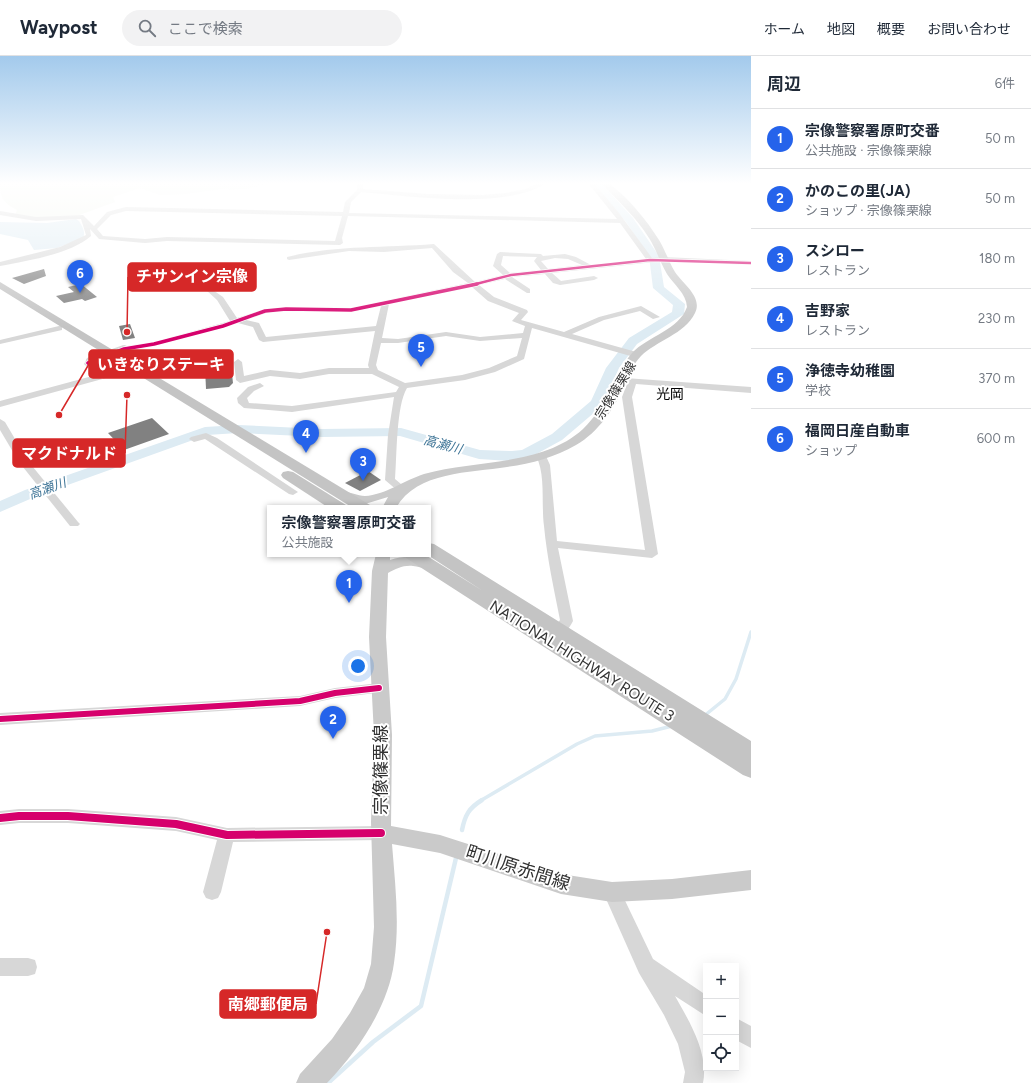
<!DOCTYPE html>
<html lang="ja">
<head>
<meta charset="utf-8">
<style>
  body { margin:0; font-family:Figtree,"Noto Sans JP",sans-serif; background:#f2f2f3; color:#1f2937 }
  .controls { position:absolute; right:12px; bottom:12px; display:grid; overflow:hidden; border-radius:0px; box-shadow:0 4px 16px #0002 }
  .controls button { width:36px; height:36px; display:grid; place-items:center; padding:0; border:0; border-bottom:1px solid #e0e1e3; background:#fff; color:#1f2937; font:20px sans-serif }
  .you { position:absolute; left:358px; top:610px; width:14px; height:14px; margin:-10px; border:3px solid #fff; border-radius:50%; background:#1a73e8; box-shadow:0 0 0 6px #1a73e833 }
  .badge { display:grid; place-items:center; width:26px; height:26px; border-radius:50%; background:#2563eb; color:#fff; font-size:13px; font-weight:700 }
  .pin { position:absolute; translate:-50% -33px; filter:drop-shadow(0 1px 2px #0008) }
  .pin::after { content:''; position:absolute; top:21px; width:14px; height:12px; background:inherit; clip-path:polygon(0 0,100% 0,50% 100%) }
  .popup { position:absolute; left:267px; top:449px; width:164px; height:52px; box-sizing:border-box; display:grid; place-content:center; border-radius:0px; background:#fff; filter:drop-shadow(0 1px 3px #0005); font-size:13px; white-space:nowrap; color:#747a83 }
  .popup b { font-size:15px; color:#1f2937 }
  .popup::after { content:''; position:absolute; left:50%; top:100%; margin-left:-8px; border:8px solid transparent; border-top-color:#fff }
  .list { margin:0; padding:0; list-style:none }
  h2 { display:flex; justify-content:space-between; align-items:center; height:52px; margin:0; padding:0 16px; font-size:17px }
  h2 small { font-size:13px; font-weight:400; color:#747a83 }
  .list li { display:grid; grid-template-columns:26px 1fr auto; gap:12px; align-items:center; box-sizing:border-box; height:60px; padding:0 16px; border-top:1px solid #e0e1e3 }
  .list b { display:block; font-size:15px; white-space:nowrap }
  .list p { margin:0; font-size:13px; white-space:nowrap; color:#747a83 }
  .list em { font-size:13px; font-style:normal; color:#747a83 }
  .icon { flex:none; width:22px; height:22px; fill:none; stroke:currentColor; stroke-width:2; stroke-linecap:round; stroke-linejoin:round }
  .map { position:relative; flex:none; width:751px; height:1027px; overflow:hidden }
  header { display:flex; align-items:center; gap:24px; box-sizing:border-box; height:56px; padding:0 20px; background:#fff; border-bottom:1px solid #e0e1e3 }
  header strong { font-size:19px }
  nav { display:flex; gap:22px; margin-inline-start:auto; font-size:14px }
  .search { width:280px; height:36px; background:#f2f2f3; display:flex; align-items:center; gap:10px; box-sizing:border-box; padding:0 14px; border-radius:22px; color:#747a83; font-size:15px }
  main { display:flex }
  aside { flex:1; background:#fff }
  .map>svg:first-child { display:block }
  .green { fill:#f1f5ed }
  .water { fill:#ddebf3 }
  .lines { fill:none; stroke-linecap:round; stroke-linejoin:round }
  .stream-far1 { stroke:#ddebf3; stroke-width:3.5 }
  .stream { stroke:#ddebf3; stroke-width:4.5 }
  .river { fill:#ddebf3; fill-rule:evenodd }
  .building { fill:#818181 }
  .minor { fill:#d7d7d7; fill-rule:evenodd }
  .major { fill:#cacaca; fill-rule:evenodd }
  .highway { fill:#c4c4c4; fill-rule:evenodd }
  .minor-bridge { stroke:#d7d7d7; stroke-width:8 }
  .cycleway-far3-casing { stroke:#fff; stroke-width:4 }
  .cycleway-far2-casing { stroke:#fff; stroke-width:5 }
  .cycleway-far1-casing { stroke:#fff; stroke-width:8 }
  .cycleway-casing { stroke:#fff; stroke-width:10 }
  .cycleway-far3 { stroke:#d6006c; stroke-width:2.5 }
  .cycleway-far2 { stroke:#d6006c; stroke-width:3.5 }
  .cycleway-far1 { stroke:#d6006c; stroke-width:6 }
  .cycleway { stroke:#d6006c; stroke-width:8 }
  .labels { text-anchor:middle; stroke-width:4; stroke-linejoin:round; paint-order:stroke }
  .far-street-label { font-size:13px; fill:#333; stroke:#fff }
  .far-water-label { font-size:13px; font-style:italic; fill:#3f7597; stroke:#fff }
  .far-quarter-label { font-size:14px; fill:#000; stroke:#fff }
  .street-label { font-size:15px; fill:#333; stroke:#fff }
  .near-street-label { font-size:18px; fill:#333; stroke:#fff }
  .leader { fill:none; stroke:#d62828; stroke-width:1.5 }
  .callout-dot { fill:#d62828; stroke:#fff; stroke-width:1.5 }
  .callout { fill:#d62828; stroke:#d62828; stroke-width:1.5 }
  .callout-label { font-size:16px; text-anchor:middle; font-weight:bold; fill:#fff }
</style>
</head>
<body>
<header>
<strong>Waypost</strong>
<div class="search"><svg class="icon" aria-label="search" viewBox="0 0 24 24"><circle cx="10" cy="10" r="6"/><path d="M15 15l6 6"/></svg>ここで検索</div>
<nav><a>ホーム</a><a>地図</a><a>概要</a><a>お問い合わせ</a></nav>
</header>
<main>
<div class="map">
<svg width="751" height="1027" viewBox="0 0 751 1027">
  <rect width="100%" height="100%" fill="#fff"/>
  <!-- green -->
  <path class="green" d="M 0,127 L 273,127 L 246,133 L 229,134 L 230,132 L 186,138 L 160,139 L 140,132 L 113,141 L 115,146 L 74,161 L 40,163 L 15,160 L 17,154 C 4,147 0,142 0,127 Z"/>
  <!-- water -->
  <path class="water" d="M 76,163 L 79,165 C 82,170 86,176 83,182 L 57,192 L 34,194 L 28,184 L 0,178 L 0,166 L 47,167 Z"/>
  <g class="lines">
    <!-- stream-far1 -->
    <g class="stream-far1">
      <polyline points="704,660 725,643 736,623 751,576"/>
      <polyline points="480,745 577,688 595,680 652,675 672,670"/>
    </g>
    <!-- stream -->
    <g class="stream">
      <path d="M 462,774 C 465,759 469,752 482,744"/>
      <polyline points="328,1027 373,986 421,950 456,802"/>
    </g>
    <!-- river -->
    <polygon class="river" points="592,127 601,127 633,162 659,200 664,231 685,248 684,258 637,288 619,312 602,350 562,384 531,401 512,405 479,403 400,380 322,381 238,377 207,379 37,440 0,456 0,445 25,434 205,371 238,369 322,373 401,372 480,394 512,395 522,394 552,378 591,345 606,312 629,282 672,256 673,249 653,232 649,200 626,166"/>
  </g>
  <!-- building -->
  <g class="building">
    <polygon points="44,213 46,220 24,228 12,222"/>
    <polygon points="81,228 97,241 85,245 82,243 64,247 56,240 74,236 68,231"/>
    <polygon points="130,268 135,282 123,284 119,270"/>
    <polygon points="231,309 233,327 229,331 206,333 205,311"/>
    <polygon points="152,362 169,378 124,394 108,377"/>
    <polygon points="368,415 381,424 360,435 345,427"/>
  </g>
  <g class="lines">
    <!-- minor -->
    <g class="minor">
      <path d="M 357,127 L 363,127 L 363,133 L 428,138 L 482,139 L 506,137 L 526,133 L 538,127 L 546,127 C 507,154 408,140 361,136 L 351,146 L 349,157 L 617,163 L 588,127 L 594,127 L 619,157 L 652,202 L 664,201 L 751,205 L 751,209 L 664,205 L 552,217 L 561,225 L 594,220 L 598,222 L 594,224 L 560,229 L 553,227 L 545,218 L 512,221 L 530,233 L 530,237 L 527,237 L 505,223 L 479,229 L 494,241 L 527,254 L 528,256 L 521,264 L 564,276 L 599,261 L 641,250 L 660,261 L 653,263 L 640,255 L 604,264 L 572,278 L 640,297 L 640,301 L 634,301 L 532,272 L 524,303 L 495,316 L 465,324 L 407,332 C 396,350 397,400 395,423 L 407,433 L 402,436 L 398,435 L 385,424 L 388,379 L 394,341 L 292,356 L 244,352 L 238,347 L 237,342 L 248,331 L 260,327 L 264,330 L 254,335 L 247,342 L 249,347 L 292,350 L 396,336 L 399,331 L 372,318 L 329,318 L 300,323 L 270,320 L 240,327 L 236,324 L 234,306 L 238,303 L 242,306 L 244,320 L 270,314 L 300,317 L 329,312 L 369,312 L 368,309 L 375,275 L 263,286 L 259,284 L 253,271 L 238,267 L 154,290 L 124,296 L 120,293 L 121,291 L 154,286 L 230,265 L 217,244 L 206,234 L 210,232 L 223,241 L 237,262 L 265,253 L 286,251 L 351,252 L 468,227 L 453,216 L 432,192 L 384,196 L 349,195 L 289,204 L 287,203 L 287,201 C 335,189 385,192 434,188 L 475,226 L 503,219 L 493,210 L 497,198 L 500,196 L 541,198 L 543,200 L 565,198 L 576,201 L 591,209 L 646,203 L 620,167 L 348,160 L 342,182 L 343,187 L 340,189 L 167,185 L 145,187 L 99,183 L 90,173 L 91,180 C 71,198 26,205 0,210 L 0,206 L 60,191 L 86,179 L 81,163 L 36,165 L 0,159 L 0,155 L 36,161 L 83,159 L 94,170 L 107,156 L 126,151 L 343,156 L 345,146 L 357,134 ZM 126,155 L 342,160 L 335,185 L 167,181 L 145,183 L 103,180 L 97,173 L 111,159 ZM 503,200 L 537,201 L 534,205 L 541,214 L 510,217 L 501,209 ZM 555,202 L 568,203 L 582,209 L 548,213 L 541,205 ZM 472,231 L 488,245 L 519,257 L 512,265 L 525,270 L 523,277 L 480,281 L 446,276 L 398,283 L 382,282 L 389,248 ZM 381,250 L 376,270 L 266,281 L 259,267 L 246,264 L 266,257 L 286,255 L 351,256 ZM 446,280 L 480,285 L 522,282 L 517,300 L 489,312 L 462,319 L 405,327 L 378,314 L 376,309 L 381,287 L 398,287 Z"/>
      <polygon points="59,270 62,270 62,274 0,288 0,284"/>
      <polygon points="90,302 93,303 94,305 93,308 104,317 125,311 129,314 128,316 0,351 0,345 96,319 84,308 87,303"/>
      <path d="M 625,322 L 751,331 L 751,337 L 636,328 L 632,341 L 658,498 L 652,502 L 558,492 L 573,565 C 569,573 563,581 553,578 L 551,575 L 560,564 C 554,533 547,502 544,470 C 541,449 546,418 536,400 L 541,397 L 545,398 L 550,409 L 557,485 L 645,494 L 622,341 L 627,328 L 621,325 Z"/>
      <polygon points="0,363 5,366 28,405 78,466 80,468 78,470 70,470 19,406 0,374"/>
      <polygon points="206,377 217,382 298,436 293,439 289,438 205,383 194,386 189,383 191,381"/>
      <polygon points="379,627 384,628 386,632 384,636 335,642 300,650 0,669 0,657 300,640 335,632"/>
      <polygon points="19,753 68,753 176,761 227,772 381,770 387,772 389,777 387,782 381,784 233,786 221,836 218,842 212,844 206,842 203,836 217,784 176,775 68,767 19,767 0,769 0,755"/>
      <path d="M 612,828 L 618,830 L 653,903 L 706,939 L 706,960 L 675,940 C 689,965 709,997 703,1027 L 683,1027 L 685,1016 L 678,988 L 664,959 L 639,917 L 603,836 L 606,830 Z"/>
      <polygon points="0,902 28,902 35,904 37,911 35,918 28,920 0,920"/>
      <polygon points="736,962 751,970 751,992 736,984"/>
    </g>
    <!-- major -->
    <g class="major">
      <path d="M 601,127 L 609,127 C 628,142 646,163 659,184 C 665,194 669,206 675,216 C 683,228 703,241 695,257 C 685,278 656,285 641,300 C 633,308 629,319 625,329 C 614,352 599,376 576,389 C 555,401 531,408 507,411 C 470,417 417,415 396,452 L 382,452 L 388,441 L 365,448 L 338,442 L 336,439 L 338,436 C 348,434 356,440 365,440 C 385,439 405,424 424,418 C 476,403 541,411 583,373 C 595,361 604,348 611,334 C 618,321 623,307 632,297 C 648,280 679,274 687,251 C 686,237 674,229 667,218 C 660,206 656,193 649,182 C 636,161 618,145 601,127 Z"/>
      <path d="M 376,498 L 390,498 L 390,504 C 405,499 417,500 432,505 L 434,508 L 432,511 C 425,513 420,511 413,510 C 403,509 396,513 388,517 L 386,581 L 392,679 L 391,770 L 440,779 L 561,818 L 612,826 L 672,823 L 751,814 L 751,834 L 672,843 L 612,846 L 561,838 L 440,797 L 392,788 C 395,827 400,867 394,907 C 388,951 358,995 327,1027 L 296,1027 L 300,1018 L 332,983 L 350,957 L 364,932 L 371,908 L 374,871 L 371,766 L 374,679 L 369,581 L 372,515 Z"/>
    </g>
    <!-- highway -->
    <g class="highway">
      <polygon points="0,226 370,449 372,452 353,452 0,233"/>
      <polygon points="288,415 293,416 346,449 348,452 329,452 283,422 281,419 283,416"/>
      <polygon points="428,487 434,488 751,685 751,722 743,719 406,502 404,498 424,498 483,535 426,498 428,498"/>
    </g>
    <!-- minor-bridge -->
    <polyline class="minor-bridge" points="90,305 124,293"/>
    <defs>
      <polyline id="cycleway-far3" points="472,229 511,219 650,204 751,207"/>
      <polyline id="cycleway-far2" points="102,320 88,307 124,293 154,288 223,270 265,255 286,253 351,254 477,228"/>
      <polyline id="cycleway-far1" points="0,663 300,645 335,637 379,632"/>
      <polyline id="cycleway" points="0,762 19,760 68,760 176,768 227,779 381,777"/>
    </defs>
    <!-- cycleway-far3 casing -->
    <use href="#cycleway-far3" class="cycleway-far3-casing"/>
    <!-- cycleway-far2 casing -->
    <use href="#cycleway-far2" class="cycleway-far2-casing"/>
    <!-- cycleway-far1 casing -->
    <use href="#cycleway-far1" class="cycleway-far1-casing"/>
    <!-- cycleway casing -->
    <use href="#cycleway" class="cycleway-casing"/>
    <!-- cycleway-far3 -->
    <use href="#cycleway-far3" class="cycleway-far3"/>
    <!-- cycleway-far2 -->
    <use href="#cycleway-far2" class="cycleway-far2"/>
    <!-- cycleway-far1 -->
    <use href="#cycleway-far1" class="cycleway-far1"/>
    <!-- cycleway -->
    <use href="#cycleway" class="cycleway"/>
  </g>
  <!-- sky -->
  <linearGradient id="sky" x2="0" y2="1"><stop stop-color="#a3caec"/><stop offset="0.47" stop-color="#fff"/><stop offset="1" stop-color="#fff" stop-opacity="0"/></linearGradient>
  <rect width="751" height="271" fill="url(#sky)"/>
  <g class="labels">
    <!-- far-street labels -->
    <g class="far-street-label">
      <text transform="translate(615 334) rotate(-58)" y="5">宗像篠栗線</text>
    </g>
    <!-- far-water labels -->
    <g class="far-water-label">
      <text transform="translate(443 388) rotate(15)" y="5">高瀬川</text>
      <text transform="translate(47 432) rotate(-20)" y="5">高瀬川</text>
    </g>
    <!-- far-quarter labels -->
    <g class="far-quarter-label">
      <text x="670" y="343">光岡</text>
    </g>
    <!-- street labels -->
    <g class="street-label">
      <text transform="translate(582 605) rotate(32)" y="5">NATIONAL HIGHWAY ROUTE 3</text>
    </g>
    <!-- near-street labels -->
    <g class="near-street-label">
      <text transform="translate(381 714) rotate(-90)" y="6">宗像篠栗線</text>
      <text transform="translate(518 812) rotate(18)" y="6">町川原赤間線</text>
    </g>
  </g>
  <!-- callouts -->
  <path class="leader" d="M127 276L128 221M59 359L89 308M127 339L125 397M327 876L316 948"/>
  <g class="callout-dot">
    <circle cx="127" cy="276" r="4"/>
    <circle cx="59" cy="359" r="4"/>
    <circle cx="127" cy="339" r="4"/>
    <circle cx="327" cy="876" r="4"/>
  </g>
  <g class="callout">
    <rect x="128" y="207" width="128" height="28" rx="4"/>
    <rect x="89" y="294" width="144" height="28" rx="4"/>
    <rect x="13" y="383" width="112" height="28" rx="4"/>
    <rect x="220" y="934" width="96" height="28" rx="4"/>
  </g>
  <g class="callout-label">
    <text x="192" y="226">チサンイン宗像</text>
    <text x="161" y="314">いきなりステーキ</text>
    <text x="69" y="403">マクドナルド</text>
    <text x="268" y="954">南郷郵便局</text>
  </g>
</svg>
<div class="controls">
<button>+</button>
<button>−</button>
<button><svg class="icon" aria-label="locate" viewBox="0 0 24 24"><circle cx="12" cy="12" r="6"/><path d="M12 2v4M12 18v4M2 12h4M18 12h4"/></svg></button>
</div>
<div class="you"></div>
<div class="pin badge" style="left:349px;top:547px">1</div>
<div class="popup"><b>宗像警察署原町交番</b>公共施設</div>
<div class="pin badge" style="left:333px;top:683px">2</div>
<div class="pin badge" style="left:363px;top:425px">3</div>
<div class="pin badge" style="left:306px;top:397px">4</div>
<div class="pin badge" style="left:421px;top:311px">5</div>
<div class="pin badge" style="left:80px;top:237px">6</div>
</div>
<aside>
<h2>周辺<small>6件</small></h2>
<ul class="list">
<li><span class="badge">1</span><div><b>宗像警察署原町交番</b><p>公共施設 · 宗像篠栗線</p></div><em>50 m</em></li>
<li><span class="badge">2</span><div><b>かのこの里(JA)</b><p>ショップ · 宗像篠栗線</p></div><em>50 m</em></li>
<li><span class="badge">3</span><div><b>スシロー</b><p>レストラン</p></div><em>180 m</em></li>
<li><span class="badge">4</span><div><b>吉野家</b><p>レストラン</p></div><em>230 m</em></li>
<li><span class="badge">5</span><div><b>浄徳寺幼稚園</b><p>学校</p></div><em>370 m</em></li>
<li><span class="badge">6</span><div><b>福岡日産自動車</b><p>ショップ</p></div><em>600 m</em></li>
</ul>
</aside>
</main>
</body>
</html>
